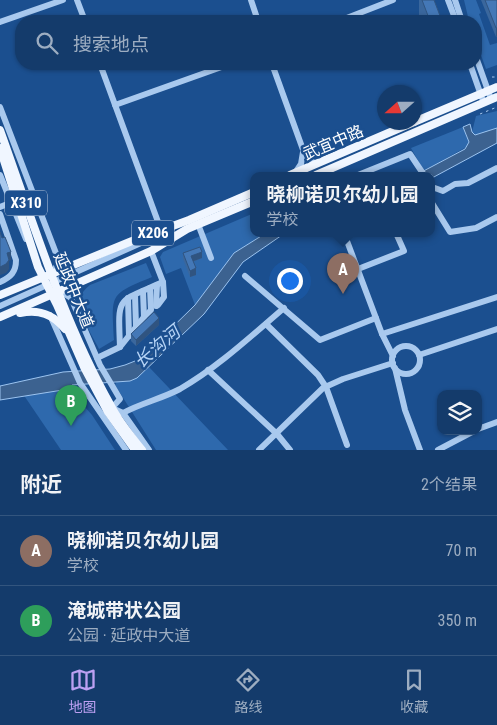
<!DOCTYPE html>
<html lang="zh">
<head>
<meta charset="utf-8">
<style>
  body { margin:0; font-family:"Roboto Condensed","Noto Sans SC",sans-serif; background:#1d4271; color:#f1f3f6 }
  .controls { position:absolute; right:15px; bottom:15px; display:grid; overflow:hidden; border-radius:10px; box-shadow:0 1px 4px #0004 }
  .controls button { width:45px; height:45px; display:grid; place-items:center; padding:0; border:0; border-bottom:1px solid #33557e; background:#143b6b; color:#f1f3f6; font:25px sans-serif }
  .compass { position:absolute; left:377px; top:85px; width:45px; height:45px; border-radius:50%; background:#143b6b; box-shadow:0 1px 4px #0004; rotate:249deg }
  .you { position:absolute; left:289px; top:280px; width:18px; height:18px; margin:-12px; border:4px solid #fff; border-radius:50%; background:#1a73e8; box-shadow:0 0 0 8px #1a73e833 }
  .badge { display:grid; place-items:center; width:32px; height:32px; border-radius:50%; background:#bca0f2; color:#fff; font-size:16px; font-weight:700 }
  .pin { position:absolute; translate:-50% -41px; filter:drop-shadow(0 1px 2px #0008) }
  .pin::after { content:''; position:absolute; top:26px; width:18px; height:15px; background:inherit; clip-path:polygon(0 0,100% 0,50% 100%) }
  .popup { position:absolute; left:250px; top:172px; width:185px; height:65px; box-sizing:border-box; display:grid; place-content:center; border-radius:10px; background:#143b6b; filter:drop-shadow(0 1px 4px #0005); font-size:16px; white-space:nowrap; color:#9dadc1 }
  .popup b { font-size:19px; color:#f1f3f6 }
  .popup::after { content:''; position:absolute; left:50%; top:100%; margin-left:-10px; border:10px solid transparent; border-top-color:#143b6b }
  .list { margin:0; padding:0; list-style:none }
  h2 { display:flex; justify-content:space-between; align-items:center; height:65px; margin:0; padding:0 20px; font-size:21px }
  h2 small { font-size:16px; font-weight:400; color:#9dadc1 }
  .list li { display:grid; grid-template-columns:32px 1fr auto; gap:15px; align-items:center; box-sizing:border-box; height:70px; padding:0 20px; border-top:1px solid #33557e }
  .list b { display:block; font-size:19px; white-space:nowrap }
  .list p { margin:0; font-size:16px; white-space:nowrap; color:#9dadc1 }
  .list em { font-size:16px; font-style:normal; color:#9dadc1 }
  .icon { flex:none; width:28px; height:28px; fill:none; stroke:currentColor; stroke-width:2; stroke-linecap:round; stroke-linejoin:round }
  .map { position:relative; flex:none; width:497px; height:450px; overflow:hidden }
  .search { position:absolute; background:#143b6b; box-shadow:0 1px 4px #0004; left:15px; right:15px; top:15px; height:55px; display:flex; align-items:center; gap:12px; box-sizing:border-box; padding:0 18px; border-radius:20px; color:#9dadc1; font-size:19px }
  .sheet { height:205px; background:#143b6b }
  nav { display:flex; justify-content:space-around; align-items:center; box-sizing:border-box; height:70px; border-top:1px solid #33557e; background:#143b6b; font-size:14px; color:#9dadc1 }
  nav a { display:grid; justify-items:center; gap:2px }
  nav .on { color:#bca0f2 }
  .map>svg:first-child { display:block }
  .green { fill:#2e69ad }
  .water { fill:#3c6290; stroke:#9cc4f0 }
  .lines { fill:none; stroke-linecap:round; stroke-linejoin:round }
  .path { stroke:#a9c9ee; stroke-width:1; stroke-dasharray:2.5 4; stroke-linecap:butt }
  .minor { stroke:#a9c9ee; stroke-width:6 }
  .major { stroke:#f0f6ff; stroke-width:8 }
  .wall { fill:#3a679d }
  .shaded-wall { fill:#305480 }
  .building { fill:#4478b7; stroke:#305480 }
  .labels { text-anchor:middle; stroke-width:5; stroke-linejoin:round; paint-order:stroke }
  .shield { fill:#1b4f8f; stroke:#bbcadd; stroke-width:1 }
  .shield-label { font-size:15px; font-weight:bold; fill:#fff }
  .street-label { font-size:16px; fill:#fff; stroke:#1b4f8f }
  .water-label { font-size:18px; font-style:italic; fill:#b5d3f5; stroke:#1b4f8f }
</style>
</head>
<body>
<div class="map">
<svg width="497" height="450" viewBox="0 0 497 450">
  <rect width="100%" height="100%" fill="#1b4f8f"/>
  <!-- green -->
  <g class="green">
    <polygon points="464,0 476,0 481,13 479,14 490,45 497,43 497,65 486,69 476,41 476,21 469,21"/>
    <polygon points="497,111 497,128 481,135 475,135 472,132 476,116"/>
    <polygon points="463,127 469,143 468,146 424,171 411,148"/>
    <polygon points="254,213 254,233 266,233 234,253 195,305 181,268 166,274 160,257 163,252"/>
    <path d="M 146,263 L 152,277 C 108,295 112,294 114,340 L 99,349 C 90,330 67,301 90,285 Z"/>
    <path d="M 149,367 L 228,450 L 156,450 L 115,385 L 117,381 C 132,381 138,377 149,367 Z"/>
    <polygon points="69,389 92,415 115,450 61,450 23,394"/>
  </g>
  <!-- water -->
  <g class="water">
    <polygon points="470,124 472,132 475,135 497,128 497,143 432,178 432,175 416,175 465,149 469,142 463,127"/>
    <polygon points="266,233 285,233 243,262 204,314 137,378 130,381 72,385 69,389 0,400 0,386 63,372 110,369 125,365 140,359 195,305 234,253"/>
  </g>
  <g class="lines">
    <!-- path -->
    <g class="path">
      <polyline points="492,77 497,77"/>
      <polyline points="480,114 497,107"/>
    </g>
    <!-- minor -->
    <g class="minor">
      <polyline points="77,0 85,21"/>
      <polyline points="251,0 258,21"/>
      <polyline points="448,0 456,21"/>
      <polyline points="455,0 462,21"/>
      <polyline points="339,21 393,0"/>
      <polyline points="0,22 63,0"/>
      <polyline points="476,57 491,99"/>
      <polyline points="100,64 161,230"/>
      <polyline points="272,64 306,158 316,164"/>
      <polyline points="470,64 482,98"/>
      <polyline points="115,105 230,64"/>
      <polyline points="0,107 59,261 52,275"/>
      <polyline points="295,173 301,164 303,152"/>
      <polyline points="0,175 26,239"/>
      <polyline points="358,175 410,154 424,175"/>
      <polyline points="432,187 443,191 455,184 468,183 497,168"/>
      <polyline points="432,203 450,232 476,228 497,217"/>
      <polyline points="0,207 10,203"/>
      <path d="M 0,214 L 16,260 C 16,272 11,277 0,282"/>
      <polyline points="198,224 211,258"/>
      <polyline points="344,233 382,334 393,356"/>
      <polyline points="151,251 163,282 164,297 158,305"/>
      <polyline points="358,269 404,251 396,233"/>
      <polyline points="245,276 320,340 376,318"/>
      <polyline points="60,291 71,298 100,365 120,399 110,410"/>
      <polyline points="135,295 136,326"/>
      <polyline points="128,298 129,336"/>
      <polyline points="0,306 161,234"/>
      <polyline points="156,306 157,285"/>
      <polyline points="50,315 80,383 126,450"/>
      <polyline points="144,317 151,310 150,288"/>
      <polyline points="266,324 318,375 326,387 347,445"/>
      <polyline points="382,334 497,297"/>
      <circle cx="406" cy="360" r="14"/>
      <path d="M 120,347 C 118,295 116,303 163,282"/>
      <polyline points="419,355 497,329"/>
      <polyline points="97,358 120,347 144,317 143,291"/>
      <polyline points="395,368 405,410 420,450"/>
      <polyline points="208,370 277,434 290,450"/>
      <polyline points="112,408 123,413 149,450"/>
      <path d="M 123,413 C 141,403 161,399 180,389 C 218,367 250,337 284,308"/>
      <polyline points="478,429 497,422"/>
      <polyline points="259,450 323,388 343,379 393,363"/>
      <polyline points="438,450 474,431"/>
    </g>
    <!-- major -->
    <g class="major">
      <polyline points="414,122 497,87"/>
      <path d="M 0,130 C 33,222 63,321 111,406 C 119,422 131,436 142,450"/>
      <polyline points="0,148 38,267 57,305 84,367 108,412 135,450"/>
      <polyline points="290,175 414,122"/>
      <polyline points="316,175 497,97"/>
      <polyline points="0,295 132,241 189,220 254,192"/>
      <path d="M 20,313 C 39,309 53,314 65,329"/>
      <polyline points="0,317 151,251 187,229 254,201"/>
    </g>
  </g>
  <!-- wall -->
  <g class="wall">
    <polygon points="419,0 434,0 442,21 419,21"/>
    <polygon points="481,0 497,0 497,36 496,37"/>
    <polygon points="183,253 202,258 193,262 196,275 190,277 183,259"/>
    <polygon points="159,325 136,346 131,341 131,334"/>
  </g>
  <!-- shaded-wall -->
  <g class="shaded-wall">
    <polygon points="496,28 497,28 497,36 496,37"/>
    <polygon points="11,252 11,260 9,261 9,269 6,273 0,275 0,267 7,253"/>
    <polygon points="202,252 202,258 191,262 191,256"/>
    <polygon points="196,268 196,275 190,277 190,271"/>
    <polygon points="159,318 159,325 136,346 136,340"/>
  </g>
  <!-- building -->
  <g class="building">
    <polygon points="422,0 434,0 442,21 430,21"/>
    <polygon points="485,0 497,0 497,28 496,28"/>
    <polygon points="0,232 2,238 5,237 11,252 7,253 9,260 6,264 0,267"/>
    <polygon points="200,247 202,252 191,256 196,268 190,271 183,253"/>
    <polygon points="154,312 159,318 136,340 131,334"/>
  </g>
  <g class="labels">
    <!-- shield labels -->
    <g class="shield">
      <rect x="5" y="190.5" width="42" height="25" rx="4"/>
      <rect x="132" y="220.5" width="42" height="25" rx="4"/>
    </g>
    <g class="shield-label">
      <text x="26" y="208">X310</text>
      <text x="153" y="238">X206</text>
    </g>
    <!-- street labels -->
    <g class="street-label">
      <text transform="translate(333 142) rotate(-23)" y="6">武宜中路</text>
      <text transform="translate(74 290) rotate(68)" y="6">延政中大道</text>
    </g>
    <!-- water labels -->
    <g class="water-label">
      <text transform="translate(157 347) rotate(-40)" y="6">长沟河</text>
    </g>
  </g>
</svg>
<div class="controls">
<button><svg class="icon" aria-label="layers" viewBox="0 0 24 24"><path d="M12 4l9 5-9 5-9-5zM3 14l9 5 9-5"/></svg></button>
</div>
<svg class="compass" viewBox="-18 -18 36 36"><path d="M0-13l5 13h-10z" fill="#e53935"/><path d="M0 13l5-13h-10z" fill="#9dadc1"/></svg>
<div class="you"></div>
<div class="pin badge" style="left:343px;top:294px;background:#8d6e63">A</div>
<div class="popup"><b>晓柳诺贝尔幼儿园</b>学校</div>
<div class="pin badge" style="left:71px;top:426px;background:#2e9e5b">B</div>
<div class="search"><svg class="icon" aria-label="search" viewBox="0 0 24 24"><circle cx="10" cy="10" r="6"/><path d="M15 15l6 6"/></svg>搜索地点</div>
</div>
<section class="sheet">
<h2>附近<small>2个结果</small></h2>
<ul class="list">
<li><span class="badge" style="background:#8d6e63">A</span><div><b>晓柳诺贝尔幼儿园</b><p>学校</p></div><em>70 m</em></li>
<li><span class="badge" style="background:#2e9e5b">B</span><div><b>淹城带状公园</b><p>公园 · 延政中大道</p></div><em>350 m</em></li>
</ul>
</section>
<nav>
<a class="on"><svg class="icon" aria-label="map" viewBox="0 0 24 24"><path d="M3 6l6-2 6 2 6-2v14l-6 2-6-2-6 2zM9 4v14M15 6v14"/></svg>地图</a>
<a><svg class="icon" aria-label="directions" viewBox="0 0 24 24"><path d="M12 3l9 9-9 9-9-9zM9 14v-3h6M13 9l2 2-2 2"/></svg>路线</a>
<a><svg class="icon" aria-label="saved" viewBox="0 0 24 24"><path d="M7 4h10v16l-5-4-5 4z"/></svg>收藏</a>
</nav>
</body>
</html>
